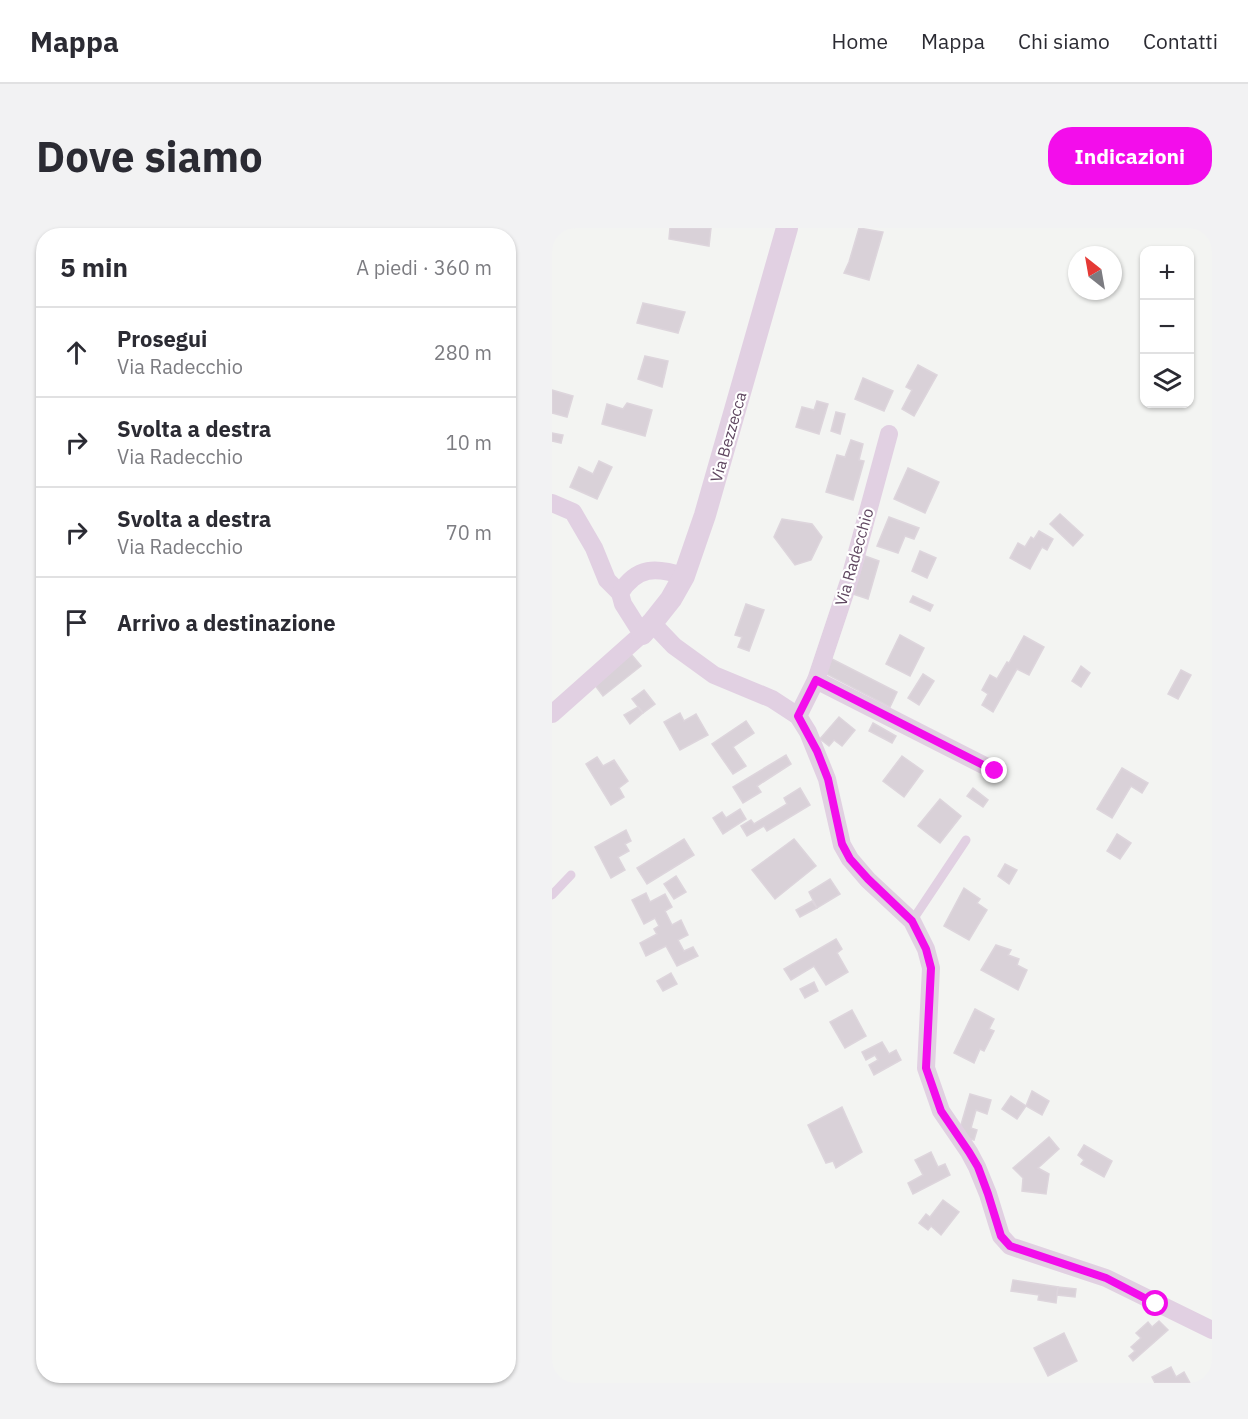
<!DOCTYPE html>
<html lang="it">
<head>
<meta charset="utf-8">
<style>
  body { margin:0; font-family:"IBM Plex Sans",sans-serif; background:#f2f2f3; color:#2b2b33 }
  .controls { position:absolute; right:18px; top:18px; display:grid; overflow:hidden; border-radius:12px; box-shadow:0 2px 4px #0004 }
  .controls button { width:54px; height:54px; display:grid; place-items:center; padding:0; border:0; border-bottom:2px solid #e1e1e2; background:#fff; color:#2b2b33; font:30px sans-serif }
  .compass { position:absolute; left:516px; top:18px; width:54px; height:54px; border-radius:50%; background:#fff; box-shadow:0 2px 4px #0004; rotate:329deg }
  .stop { position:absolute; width:18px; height:18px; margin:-14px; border:4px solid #f30deb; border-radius:50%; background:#fff }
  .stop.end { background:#f30deb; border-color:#fff; box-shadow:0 2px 6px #0008 }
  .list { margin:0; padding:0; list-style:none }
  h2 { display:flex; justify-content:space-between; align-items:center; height:78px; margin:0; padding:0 24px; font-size:26px }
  h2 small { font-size:20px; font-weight:400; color:#7c7c81 }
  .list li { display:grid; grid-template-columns:39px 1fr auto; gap:18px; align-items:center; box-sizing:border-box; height:90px; padding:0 24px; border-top:2px solid #e1e1e2 }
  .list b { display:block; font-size:22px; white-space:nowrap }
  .list p { margin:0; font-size:20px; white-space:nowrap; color:#7c7c81 }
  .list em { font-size:20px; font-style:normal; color:#7c7c81 }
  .icon { flex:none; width:33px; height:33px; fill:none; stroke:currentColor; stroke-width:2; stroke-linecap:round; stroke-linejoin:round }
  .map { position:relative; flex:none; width:660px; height:1155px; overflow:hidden; border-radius:24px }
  header { display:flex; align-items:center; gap:36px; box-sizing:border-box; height:84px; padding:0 30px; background:#fff; border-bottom:2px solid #e1e1e2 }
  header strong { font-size:28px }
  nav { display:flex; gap:33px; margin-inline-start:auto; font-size:21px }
  .intro { display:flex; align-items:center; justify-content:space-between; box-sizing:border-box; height:144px; padding:0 36px }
  h1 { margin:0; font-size:42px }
  .button { padding:15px 27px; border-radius:24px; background:#f30deb; color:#fff; font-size:21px; font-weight:700 }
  main { display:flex; gap:36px; padding:0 36px }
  aside { flex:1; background:#fff; border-radius:24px; box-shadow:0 2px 4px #0004 }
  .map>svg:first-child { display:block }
  .building { fill:#d9d1d8; stroke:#ddd5dc; stroke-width:1.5 }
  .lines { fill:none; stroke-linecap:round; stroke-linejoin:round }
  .service { stroke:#e1d0e2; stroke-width:9 }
  .minor { stroke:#e1d0e2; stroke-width:18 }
  .tertiary { stroke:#e1d0e2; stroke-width:22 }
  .route { stroke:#f30deb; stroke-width:8 }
  .labels { text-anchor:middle; stroke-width:4.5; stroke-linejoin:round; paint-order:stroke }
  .street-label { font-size:16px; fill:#604861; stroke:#fff }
</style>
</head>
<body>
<header>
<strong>Mappa</strong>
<nav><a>Home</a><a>Mappa</a><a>Chi siamo</a><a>Contatti</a></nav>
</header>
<div class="intro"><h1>Dove siamo</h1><a class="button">Indicazioni</a></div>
<main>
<aside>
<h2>5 min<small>A piedi · 360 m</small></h2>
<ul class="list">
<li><svg class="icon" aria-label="ahead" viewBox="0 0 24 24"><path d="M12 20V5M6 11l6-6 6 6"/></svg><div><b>Prosegui</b><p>Via Radecchio</p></div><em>280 m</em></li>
<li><svg class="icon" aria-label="right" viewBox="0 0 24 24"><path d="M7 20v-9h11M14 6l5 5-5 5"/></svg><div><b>Svolta a destra</b><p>Via Radecchio</p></div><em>10 m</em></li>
<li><svg class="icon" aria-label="right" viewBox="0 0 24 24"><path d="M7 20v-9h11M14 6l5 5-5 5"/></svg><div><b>Svolta a destra</b><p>Via Radecchio</p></div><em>70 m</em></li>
<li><svg class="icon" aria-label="arrive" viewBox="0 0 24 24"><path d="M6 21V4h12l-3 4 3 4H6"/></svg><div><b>Arrivo a destinazione</b></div></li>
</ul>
</aside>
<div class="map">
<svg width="660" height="1155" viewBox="0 0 660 1155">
  <rect width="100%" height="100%" fill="#f3f4f2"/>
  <!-- building -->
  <g class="building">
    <polygon points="118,0 159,0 157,18 117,11"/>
    <polygon points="307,0 331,4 317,52 292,45 297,34"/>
    <polygon points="91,75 133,84 126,105 85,95"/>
    <polygon points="93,128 116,133 110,159 86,151"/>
    <polygon points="366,137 385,147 362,188 350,181 360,162 354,159"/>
    <polygon points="311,150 341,163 332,183 303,171"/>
    <polygon points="0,162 21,168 15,189 0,185"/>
    <polygon points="265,173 276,176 267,206 244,199 250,179 262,182"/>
    <polygon points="75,175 100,182 93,208 50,196 55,176 71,181"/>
    <polygon points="284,184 293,186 288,206 279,203"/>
    <polygon points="0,205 11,207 9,215 0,213"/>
    <polygon points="299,212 311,216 307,232 312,233 301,272 274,264 285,227 293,229"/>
    <polygon points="47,233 60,239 45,271 18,259 27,239 41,246"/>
    <polygon points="356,240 387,254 373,285 342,271"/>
    <polygon points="508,286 531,307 521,318 498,296"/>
    <polygon points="337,289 367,300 362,311 353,308 346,325 325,318"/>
    <polygon points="230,291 260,296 270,309 259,332 243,337 222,309"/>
    <polygon points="487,303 501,311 495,322 490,319 478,341 458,330 466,315 473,319 479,309 482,311"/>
    <polygon points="368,323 384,330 375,350 360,343"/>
    <polygon points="313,328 327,333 316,371 301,366"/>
    <polygon points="361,368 381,377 378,383 358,374"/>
    <polygon points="194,376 212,382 197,423 186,419 190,409 183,407"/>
    <polygon points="348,407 372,420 358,448 334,436"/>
    <polygon points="472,408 492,419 477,447 465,441 441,484 430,477 436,466 430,462 438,447 445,451 455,434 457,435"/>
    <polygon points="79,426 89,438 51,468 42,456"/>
    <polygon points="276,429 345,464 338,479 269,443"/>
    <polygon points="529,438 538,445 529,459 520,453"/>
    <polygon points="629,442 639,447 626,471 616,466"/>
    <polygon points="371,446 382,453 367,477 356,470"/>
    <polygon points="92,462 103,476 91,485 80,471"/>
    <polygon points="86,479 91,485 78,496 72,487"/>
    <polygon points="128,485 132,493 144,486 156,507 128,522 112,494"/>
    <polygon points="287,489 303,502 290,518 282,512 277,518 268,511"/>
    <polygon points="194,493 202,505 181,519 194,538 181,546 160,516"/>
    <polygon points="321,495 344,508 340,515 317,503"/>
    <polygon points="234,527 239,536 205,558 209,564 191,575 181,559"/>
    <polygon points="350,528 371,543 352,569 331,553"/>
    <polygon points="45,529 51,538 62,532 76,553 67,560 72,569 59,577 34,536"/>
    <polygon points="570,540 596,555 590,565 579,558 560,590 545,581"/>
    <polygon points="248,560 258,577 215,603 212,598 195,608 189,598 199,592 202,596 235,576 232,570"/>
    <polygon points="421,560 436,572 431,579 415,568"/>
    <polygon points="388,571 409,588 388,615 366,598"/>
    <polygon points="188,581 194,591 171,606 161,590 170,584 174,590"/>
    <polygon points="74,602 79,613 73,616 77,623 66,629 73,642 59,650 43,619"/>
    <polygon points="565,606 579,615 568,631 555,623"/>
    <polygon points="132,611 142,627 95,656 85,640"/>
    <polygon points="242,611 264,638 223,671 200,642"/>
    <polygon points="453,636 465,642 457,656 446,648"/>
    <polygon points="124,648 134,664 122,671 112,656"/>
    <polygon points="278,651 288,666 265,680 257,664"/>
    <polygon points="412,660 428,671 425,675 435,682 417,712 392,698"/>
    <polygon points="94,665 98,674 113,666 120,679 113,683 120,697 129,692 136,707 126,712 132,723 141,719 146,728 125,738 114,718 94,728 88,715 105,706 102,701 107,698 103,690 92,696 80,672"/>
    <polygon points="260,673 265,680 248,689 244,682"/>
    <polygon points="284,711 290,721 285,725 296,744 274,757 262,738 239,752 232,741"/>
    <polygon points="444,717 459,722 456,727 467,731 465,737 475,742 466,762 429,742"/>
    <polygon points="119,745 125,756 111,763 105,753"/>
    <polygon points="262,754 266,763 253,770 248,761"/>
    <polygon points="423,781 442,791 437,801 442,803 432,823 428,821 422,835 402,825"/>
    <polygon points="300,782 314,808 293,820 278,794"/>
    <polygon points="330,814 337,826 344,822 349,832 322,847 317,837 326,832 323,827 314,832 310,824"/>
    <polygon points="480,863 497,873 490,887 474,878"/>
    <polygon points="418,866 439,872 435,886 424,882 419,900 425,902 422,912 406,907"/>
    <polygon points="459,868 474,878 465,891 450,881"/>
    <polygon points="290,879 310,924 284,940 281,933 274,935 256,897"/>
    <polygon points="497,909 507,921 486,940 497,946 494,966 470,963 471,950 461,940"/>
    <polygon points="532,917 560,933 552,949 529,936 532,932 526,927"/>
    <polygon points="379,924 386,939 393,936 398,947 361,966 356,955 371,947 363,932"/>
    <polygon points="391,972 407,984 389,1007 379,998 376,1002 367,995 374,986 378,989"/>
    <polygon points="461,1052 506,1059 504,1075 486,1072 487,1067 459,1063"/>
    <polygon points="506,1059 524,1061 523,1069 505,1067"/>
    <polygon points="607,1093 616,1102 581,1133 577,1128 583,1123 579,1119 589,1110 584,1105 596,1094 600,1099"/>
    <polygon points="512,1105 525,1133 496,1148 482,1120"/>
    <polygon points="619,1139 624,1149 632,1144 638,1155 603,1155 600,1149"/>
  </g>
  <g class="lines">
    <!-- service -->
    <g class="service">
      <polyline points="0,667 19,647"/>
      <polyline points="360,693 414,612"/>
    </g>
    <!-- minor -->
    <g class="minor">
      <polyline points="0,275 21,284 42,320 55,352 68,365"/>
      <polyline points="100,395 122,418 162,447 220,471 246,488 256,504 275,551 290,617 298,631 316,652 360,693 374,721 379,740 374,840 389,883 417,924 425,939 436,966 449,1008 458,1018 554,1050 660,1102"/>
      <polyline points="264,452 443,543"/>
      <path d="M 0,486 L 90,406 L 71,376 L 68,365 C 85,338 104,339 132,348"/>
      <polyline points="246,488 264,452 298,350 337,206"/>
    </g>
    <!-- tertiary -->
    <polyline class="tertiary" points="90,406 100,395 119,371 132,348 153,287 235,0"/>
  </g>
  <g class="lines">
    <!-- route -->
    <polyline class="route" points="443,543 264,452 246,488 265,523 276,551 290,616 298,631 316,651 360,693 374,721 379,740 374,840 389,883 417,924 426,939 436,966 449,1008 458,1018 554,1050 604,1076"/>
  </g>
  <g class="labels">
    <!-- street labels -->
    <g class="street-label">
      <text transform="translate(176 209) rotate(-74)" y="6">Via Bezzecca</text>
      <text transform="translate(302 329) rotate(-74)" y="6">Via Radecchio</text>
    </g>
  </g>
</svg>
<div class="controls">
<button>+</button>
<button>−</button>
<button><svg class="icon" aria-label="layers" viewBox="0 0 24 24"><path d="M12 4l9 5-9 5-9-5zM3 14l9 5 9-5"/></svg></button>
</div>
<svg class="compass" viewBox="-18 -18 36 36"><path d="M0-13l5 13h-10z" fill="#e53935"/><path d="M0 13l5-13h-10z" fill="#7c7c81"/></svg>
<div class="stop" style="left:604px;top:1076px"></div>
<div class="stop end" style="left:443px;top:543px"></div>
</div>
</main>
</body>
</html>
